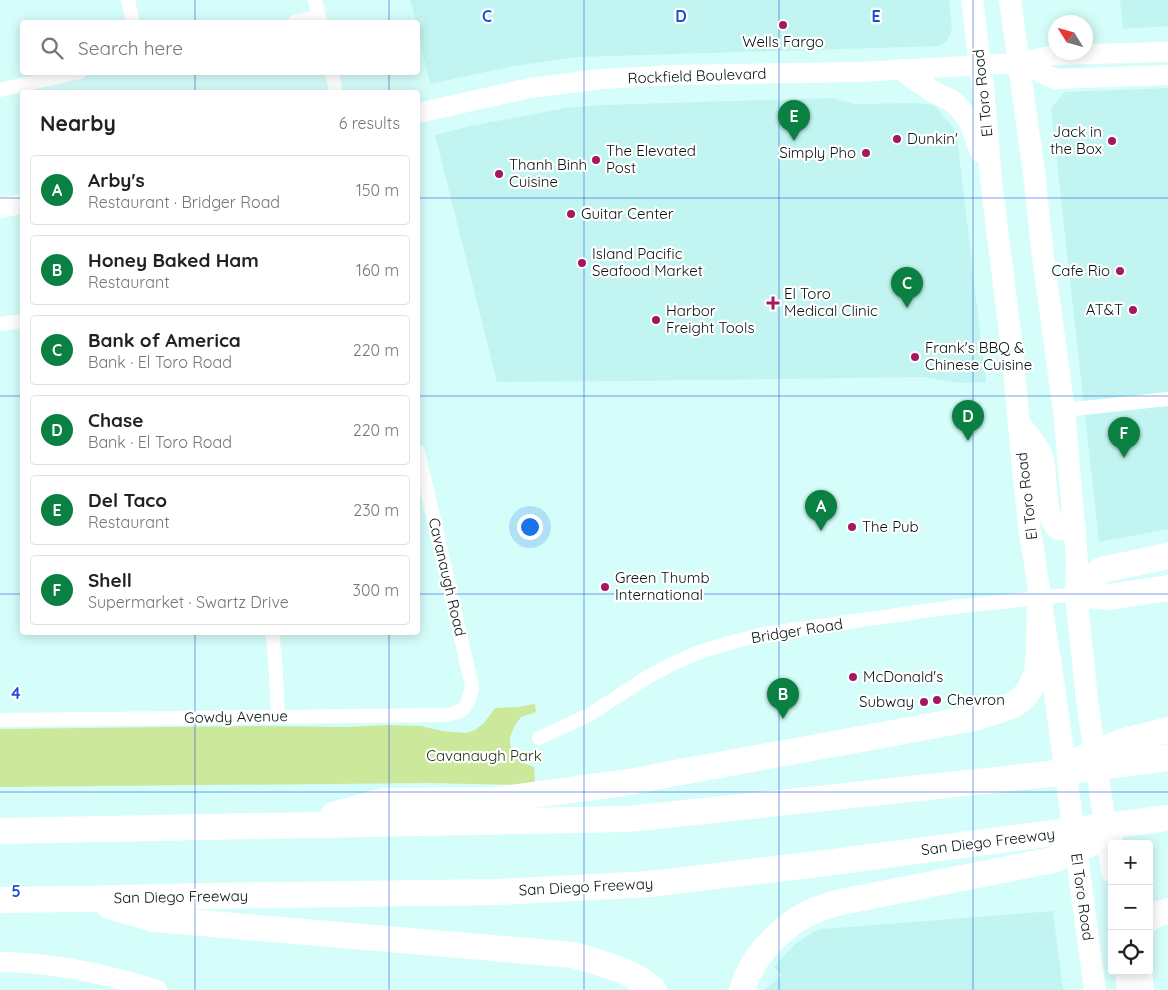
<!DOCTYPE html>
<html lang="en">
<head>
<meta charset="utf-8">
<style>
  body { margin:0; font-family:Quicksand,sans-serif; background:#f2f2f2; color:#222 }
  .controls { position:absolute; right:15px; bottom:15px; display:grid; overflow:hidden; border-radius:5px; box-shadow:0 2px 12px #0003 }
  .controls button { width:45px; height:45px; display:grid; place-items:center; padding:0; border:0; border-bottom:1px solid #e0e0e0; background:#fff; color:#222; font:25px sans-serif }
  .compass { position:absolute; left:1048px; top:15px; width:45px; height:45px; border-radius:50%; background:#fff; box-shadow:0 2px 12px #0003; rotate:307deg }
  .you { position:absolute; left:529px; top:526px; width:18px; height:18px; margin:-12px; border:4px solid #fff; border-radius:50%; background:#1a73e8; box-shadow:0 0 0 8px #1a73e833 }
  .badge { display:grid; place-items:center; width:32px; height:32px; border-radius:50%; background:#0b8043; color:#fff; font-size:16px; font-weight:700 }
  .pin { position:absolute; translate:-50% -41px; filter:drop-shadow(0 1px 2px #0008) }
  .pin::after { content:''; position:absolute; top:26px; width:18px; height:15px; background:inherit; clip-path:polygon(0 0,100% 0,50% 100%) }
  .list { margin:0; padding:0; list-style:none }
  h2 { display:flex; justify-content:space-between; align-items:center; height:65px; margin:0; padding:0 20px; font-size:21px }
  h2 small { font-size:16px; font-weight:400; color:#767676 }
  .list li { display:grid; grid-template-columns:32px 1fr auto; gap:15px; align-items:center; box-sizing:border-box; height:70px; margin:0 10px 10px; padding:0 10px; border:1px solid #e0e0e0; border-radius:5px }
  .list b { display:block; font-size:19px; white-space:nowrap }
  .list p { margin:0; font-size:16px; white-space:nowrap; color:#767676 }
  .list em { font-size:16px; font-style:normal; color:#767676 }
  .icon { flex:none; width:28px; height:28px; fill:none; stroke:currentColor; stroke-width:2; stroke-linecap:round; stroke-linejoin:round }
  .map { position:relative; flex:none; width:1168px; height:990px; overflow:hidden }
  .search { position:absolute; background:#fff; box-shadow:0 2px 12px #0003; left:20px; top:20px; width:400px; height:55px; display:flex; align-items:center; gap:12px; box-sizing:border-box; padding:0 18px; border-radius:5px; color:#767676; font-size:19px }
  .panel { position:absolute; background:#fff; box-shadow:0 2px 12px #0003; left:20px; top:90px; width:400px; height:545px; border-radius:5px }
  .map>svg:first-child { display:block }
  .built { fill:#c2f5f1 }
  .green { fill:#cce89b }
  .lines { fill:none; stroke-linecap:round; stroke-linejoin:round }
  .street { stroke:#fff; stroke-width:14 }
  .secondary { stroke:#fff; stroke-width:20 }
  .primary { stroke:#fff; stroke-width:22 }
  .highway { stroke:#fff; stroke-width:26 }
  .grid { fill:none; stroke:#1d4ed8; stroke-width:1; stroke-opacity:0.55 }
  .poi-dot { fill:#a31861; stroke:#fff; stroke-width:2 }
  .labels { text-anchor:middle; stroke-width:4.5; stroke-linejoin:round; paint-order:stroke }
  .poi-label { font-size:15px; fill:#061413; stroke:#fff; text-anchor:start }
  .street-label { font-size:15px; fill:#061413; stroke:#fff }
  .park-label { font-size:15px; fill:#27320f; stroke:#fff }
  .grid-label { font-size:16px; text-anchor:middle; font-weight:bold; fill:#1d4ed8; stroke:#fff; stroke-width:4.5; stroke-linejoin:round; paint-order:stroke }
</style>
</head>
<body>
<div class="map">
<svg width="1168" height="990" viewBox="0 0 1168 990">
  <rect width="100%" height="100%" fill="#d5fdfa"/>
  <!-- built -->
  <g class="built">
    <polygon points="410,0 949,0 952,30 947,41 939,46 579,57 547,61 509,67 430,84 418,31 418,22 416,22"/>
    <polygon points="1120,0 1168,0 1168,26 1123,29"/>
    <polygon points="1168,88 1168,529 1099,542 1051,108 1065,92"/>
    <polygon points="832,98 855,104 916,103 927,104 934,106 938,110 954,128 957,137 986,382 961,383 924,377 630,381 497,382 435,135 470,126 566,108 603,105"/>
    <polygon points="1053,911 1063,990 764,990 782,975 774,967 795,944 815,931 823,929"/>
  </g>
  <!-- green -->
  <polygon class="green" points="535,704 536,712 521,717 515,725 510,737 510,744 513,753 521,762 534,767 535,782 521,785 428,783 0,787 0,729 262,726 346,727 387,725 421,726 442,731 466,733 475,730 484,723 495,708 518,707"/>
  <g class="lines">
    <!-- street -->
    <g class="street">
      <polyline points="128,0 133,22"/>
      <polyline points="315,0 320,22"/>
      <polyline points="294,22 318,17"/>
      <polyline points="332,72 336,92"/>
      <polyline points="0,90 80,72"/>
      <polyline points="0,324 22,321"/>
      <polyline points="1064,410 1168,399"/>
      <polyline points="272,632 275,658 278,716"/>
      <path d="M 0,720 L 446,715 C 467,712 468,705 472,686 L 418,451"/>
      <polyline points="539,738 589,715 649,676 672,664 697,653 725,644 764,634 953,607 1076,594"/>
    </g>
    <!-- secondary -->
    <g class="secondary">
      <polyline points="1019,63 1055,79 1168,75"/>
      <polyline points="418,113 530,88 601,79 675,75 861,72 1019,63 1054,55 1168,52"/>
      <polyline points="0,208 22,204"/>
      <path d="M 0,962 C 54,962 106,974 157,990"/>
    </g>
    <!-- primary -->
    <g class="primary">
      <polyline points="972,0 983,87 991,180 1012,349 1023,469 1030,531 1055,694 1095,990"/>
      <polyline points="1010,0 1034,173 1043,257 1064,410 1077,560 1076,594 1087,700 1112,872"/>
      <polyline points="902,70 935,93 951,100 956,104 969,120 981,152"/>
      <path d="M 1019,423 C 1027,434 1039,446 1043,459 C 1046,472 1045,525 1059,529 C 1063,530 1070,529 1075,529"/>
      <polyline points="1126,971 1128,990"/>
    </g>
    <!-- highway -->
    <g class="highway">
      <polyline points="1076,594 1101,570 1168,556"/>
      <polyline points="1076,594 1109,597 1168,588"/>
      <polyline points="1076,761 1124,741 1168,730"/>
      <polyline points="333,815 383,801 496,800 630,782 670,774 975,718 1012,706 1022,699 1030,689 1037,672 1039,654 1040,598"/>
      <polyline points="0,831 629,819 1041,775 1168,758"/>
      <polyline points="0,900 84,899 202,896 500,892 650,884 818,864 1168,818"/>
      <path d="M 109,906 L 154,919 L 574,955 C 602,964 632,970 654,990"/>
      <polyline points="1149,919 1154,915 1168,911"/>
      <polyline points="1139,971 1141,990"/>
      <path d="M 742,990 C 751,958 776,933 803,916 C 813,910 825,907 836,903 L 1053,860 L 1110,835"/>
    </g>
  </g>
  <!-- grid -->
  <path class="grid" d="M 195,0 L 195,22M 389,0 L 389,22M 584,0 L 584,990M 779,0 L 779,990M 973,0 L 973,990M 195,72 L 195,92M 389,72 L 389,92M 0,198 L 22,198M 418,198 L 1168,198M 0,396 L 22,396M 418,396 L 1168,396M 0,594 L 22,594M 418,594 L 1168,594M 195,632 L 195,990M 389,632 L 389,990M 0,792 L 1168,792"/>
  <!-- markers -->
  <g class="poi-dot">
    <circle cx="783" cy="25" r="5"/>
    <circle cx="897" cy="139" r="5"/>
    <circle cx="1112" cy="141" r="5"/>
    <circle cx="866" cy="153" r="5"/>
    <circle cx="596" cy="160" r="5"/>
    <circle cx="499" cy="174" r="5"/>
    <circle cx="571" cy="214" r="5"/>
    <circle cx="582" cy="263" r="5"/>
    <circle cx="1120" cy="271" r="5"/>
    <path d="M770.5 295.5h5v5h5v5h-5v5h-5v-5h-5v-5h5z"/>
    <circle cx="1133" cy="310" r="5"/>
    <circle cx="656" cy="320" r="5"/>
    <circle cx="915" cy="357" r="5"/>
    <circle cx="852" cy="527" r="5"/>
    <circle cx="605" cy="587" r="5"/>
    <circle cx="853" cy="677" r="5"/>
    <circle cx="937" cy="700" r="5"/>
    <circle cx="924" cy="702" r="5"/>
  </g>
  <g class="labels">
    <!-- poi labels -->
    <g class="poi-label">
      <text x="783" y="47" text-anchor="middle">Wells Fargo</text>
      <text x="1102" y="137" text-anchor="end">Jack in<tspan x="1102" dy="17">the Box</tspan></text>
      <text x="907" y="144">Dunkin'</text>
      <text x="606" y="156">The Elevated<tspan x="606" dy="17">Post</tspan></text>
      <text x="856" y="158" text-anchor="end">Simply Pho</text>
      <text x="509" y="170">Thanh Binh<tspan x="509" dy="17">Cuisine</tspan></text>
      <text x="581" y="219">Guitar Center</text>
      <text x="592" y="259">Island Pacific<tspan x="592" dy="17">Seafood Market</tspan></text>
      <text x="1110" y="276" text-anchor="end">Cafe Rio</text>
      <text x="784" y="299">El Toro<tspan x="784" dy="17">Medical Clinic</tspan></text>
      <text x="1123" y="315" text-anchor="end">AT&amp;T</text>
      <text x="666" y="316">Harbor<tspan x="666" dy="17">Freight Tools</tspan></text>
      <text x="925" y="353">Frank's BBQ &amp;<tspan x="925" dy="17">Chinese Cuisine</tspan></text>
      <text x="862" y="532">The Pub</text>
      <text x="615" y="583">Green Thumb<tspan x="615" dy="17">International</tspan></text>
      <text x="863" y="682">McDonald's</text>
      <text x="947" y="705">Chevron</text>
      <text x="914" y="707" text-anchor="end">Subway</text>
    </g>
    <!-- street labels -->
    <g class="street-label">
      <text transform="translate(697 76) rotate(-2)" y="5">Rockfield Boulevard</text>
      <text transform="translate(983 93) rotate(-96)" y="5">El Toro Road</text>
      <text transform="translate(1027 496) rotate(-97)" y="5">El Toro Road</text>
      <text transform="translate(447 577) rotate(77)" y="5">Cavanaugh Road</text>
      <text transform="translate(797 631) rotate(-9)" y="5">Bridger Road</text>
      <text transform="translate(236 717) rotate(-1)" y="5">Gowdy Avenue</text>
      <text transform="translate(988 842) rotate(-7)" y="5">San Diego Freeway</text>
      <text transform="translate(586 887) rotate(-3)" y="5">San Diego Freeway</text>
      <text transform="translate(181 897) rotate(-1)" y="5">San Diego Freeway</text>
      <text transform="translate(1082 897) rotate(82)" y="5">El Toro Road</text>
    </g>
    <!-- park labels -->
    <g class="park-label">
      <text x="484" y="761">Cavanaugh Park</text>
    </g>
  </g>
  <g class="grid-label">
    <text x="487" y="22">C</text>
    <text x="681" y="22">D</text>
    <text x="876" y="22">E</text>
    <text x="16" y="699">4</text>
    <text x="16" y="897">5</text>
  </g>
</svg>
<div class="controls">
<button>+</button>
<button>−</button>
<button><svg class="icon" aria-label="locate" viewBox="0 0 24 24"><circle cx="12" cy="12" r="6"/><path d="M12 2v4M12 18v4M2 12h4M18 12h4"/></svg></button>
</div>
<svg class="compass" viewBox="-18 -18 36 36"><path d="M0-13l5 13h-10z" fill="#e53935"/><path d="M0 13l5-13h-10z" fill="#767676"/></svg>
<div class="you"></div>
<div class="pin badge" style="left:821px;top:531px">A</div>
<div class="pin badge" style="left:783px;top:719px">B</div>
<div class="pin badge" style="left:907px;top:308px">C</div>
<div class="pin badge" style="left:968px;top:441px">D</div>
<div class="pin badge" style="left:794px;top:141px">E</div>
<div class="pin badge" style="left:1124px;top:458px">F</div>
<div class="search"><svg class="icon" aria-label="search" viewBox="0 0 24 24"><circle cx="10" cy="10" r="6"/><path d="M15 15l6 6"/></svg>Search here</div>
<section class="panel">
<h2>Nearby<small>6 results</small></h2>
<ul class="list">
<li><span class="badge">A</span><div><b>Arby's</b><p>Restaurant · Bridger Road</p></div><em>150 m</em></li>
<li><span class="badge">B</span><div><b>Honey Baked Ham</b><p>Restaurant</p></div><em>160 m</em></li>
<li><span class="badge">C</span><div><b>Bank of America</b><p>Bank · El Toro Road</p></div><em>220 m</em></li>
<li><span class="badge">D</span><div><b>Chase</b><p>Bank · El Toro Road</p></div><em>220 m</em></li>
<li><span class="badge">E</span><div><b>Del Taco</b><p>Restaurant</p></div><em>230 m</em></li>
<li><span class="badge">F</span><div><b>Shell</b><p>Supermarket · Swartz Drive</p></div><em>300 m</em></li>
</ul>
</section>
</div>
</body>
</html>
